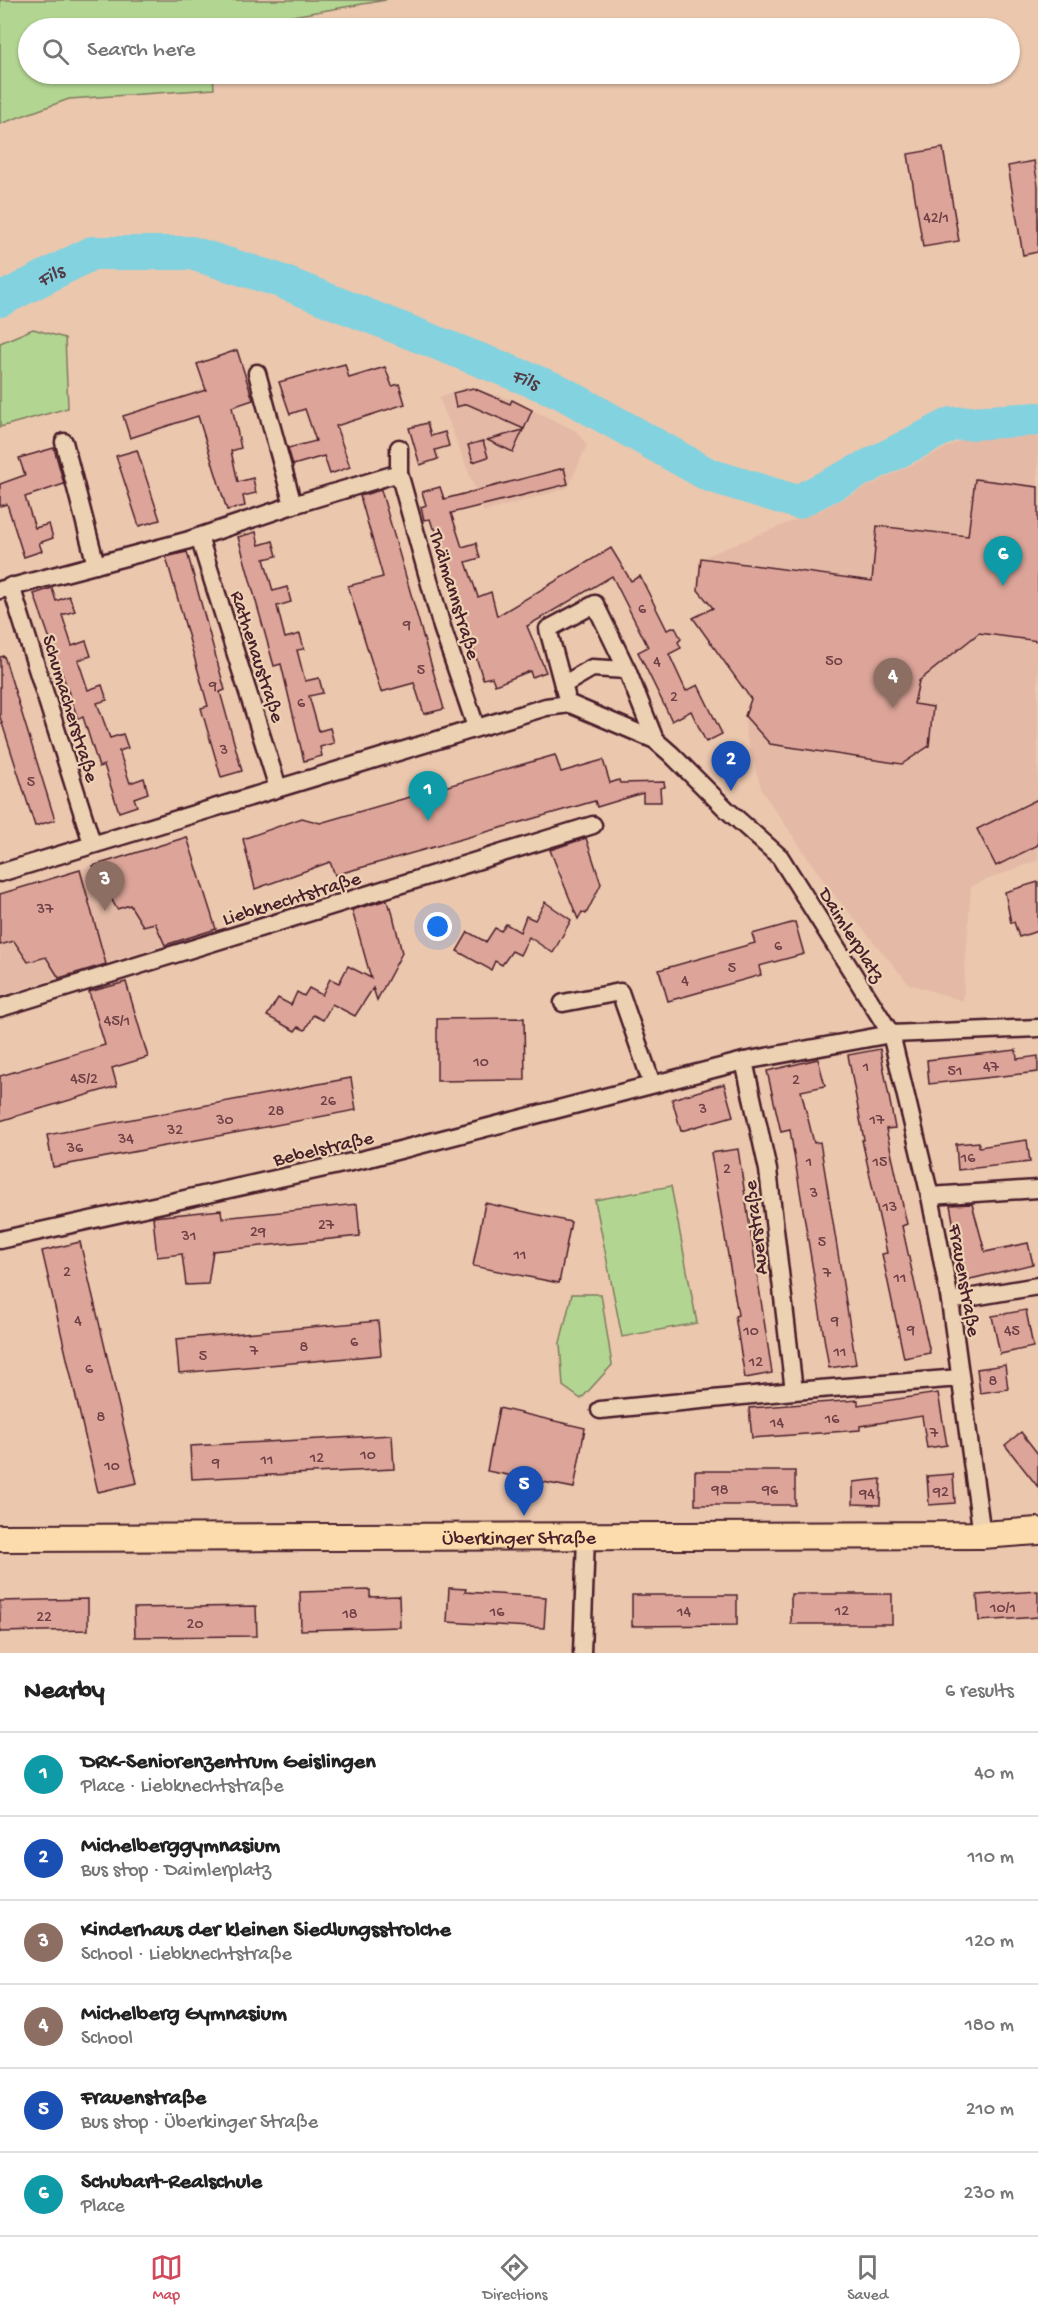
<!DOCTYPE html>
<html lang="en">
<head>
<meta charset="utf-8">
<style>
  body { margin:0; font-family:"Gochi Hand",sans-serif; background:#f2f2f2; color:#222 }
  .you { position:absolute; left:438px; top:927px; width:21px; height:21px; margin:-15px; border:4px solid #fff; border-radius:50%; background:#1a73e8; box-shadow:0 0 0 9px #1a73e833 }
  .badge { display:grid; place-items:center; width:39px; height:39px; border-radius:50%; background:#d1495b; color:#fff; font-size:20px; font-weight:700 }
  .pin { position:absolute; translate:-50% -50px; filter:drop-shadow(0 2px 3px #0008) }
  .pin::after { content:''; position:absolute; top:32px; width:21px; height:18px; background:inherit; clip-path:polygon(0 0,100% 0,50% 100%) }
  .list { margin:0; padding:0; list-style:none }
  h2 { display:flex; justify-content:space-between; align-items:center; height:78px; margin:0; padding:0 24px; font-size:26px }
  h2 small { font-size:20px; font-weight:400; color:#767676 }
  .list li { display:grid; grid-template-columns:39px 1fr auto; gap:18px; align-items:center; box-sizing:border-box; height:84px; padding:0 24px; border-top:2px solid #e0e0e0 }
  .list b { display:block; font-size:22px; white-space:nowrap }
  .list p { margin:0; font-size:20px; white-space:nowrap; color:#767676 }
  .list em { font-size:20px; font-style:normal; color:#767676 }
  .icon { flex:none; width:33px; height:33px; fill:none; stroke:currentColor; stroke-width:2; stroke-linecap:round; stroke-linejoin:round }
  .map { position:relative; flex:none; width:1038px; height:1653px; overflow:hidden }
  .search { position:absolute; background:#fff; box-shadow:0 2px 4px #0004; left:18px; right:18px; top:18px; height:66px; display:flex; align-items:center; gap:15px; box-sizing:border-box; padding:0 21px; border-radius:33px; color:#767676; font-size:22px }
  .sheet { height:582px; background:#fff }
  nav { display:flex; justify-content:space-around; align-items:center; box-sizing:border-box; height:84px; border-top:2px solid #e0e0e0; background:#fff; font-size:16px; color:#767676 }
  nav a { display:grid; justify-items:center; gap:3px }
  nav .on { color:#d1495b }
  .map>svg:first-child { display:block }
  .built { fill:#e4baa6 }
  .green { fill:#b2d691; stroke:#7e7a5e; stroke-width:1.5 }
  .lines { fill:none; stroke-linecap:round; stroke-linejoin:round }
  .river { stroke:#83d2df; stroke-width:34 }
  .building { fill:#dda599; stroke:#4a1f2b; stroke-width:1.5 }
  .minor-casing { stroke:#4a1f2b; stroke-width:21 }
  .primary-casing { stroke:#4a1f2b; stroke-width:30 }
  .minor { stroke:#ecd1b3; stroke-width:16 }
  .primary { stroke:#fcdcac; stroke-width:26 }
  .labels { text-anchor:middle; stroke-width:4.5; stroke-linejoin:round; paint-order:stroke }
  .number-label { font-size:16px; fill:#6f4046 }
  .street-label { font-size:20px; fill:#4a1f2b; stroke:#ecd1b3 }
  .water-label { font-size:21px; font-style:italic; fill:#533a46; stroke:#ecd1b3 }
</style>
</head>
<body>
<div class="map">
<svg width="1038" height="1653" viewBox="0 0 1038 1653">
  <rect width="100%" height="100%" fill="#ebc7ae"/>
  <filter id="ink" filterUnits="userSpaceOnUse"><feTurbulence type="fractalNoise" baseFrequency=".0167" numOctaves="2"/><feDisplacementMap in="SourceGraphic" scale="12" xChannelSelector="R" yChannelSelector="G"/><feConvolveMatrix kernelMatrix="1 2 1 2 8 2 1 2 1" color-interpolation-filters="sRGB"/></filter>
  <g filter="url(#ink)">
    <!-- built -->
    <g class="built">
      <polygon points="467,387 510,399 576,431 587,445 568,488 484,512 439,397"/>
      <polygon points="1038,419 1038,860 971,886 963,1001 909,984 830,890 762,791 746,736 745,716 751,699 706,637 713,608 698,590 701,558 820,510 988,427"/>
      <polygon points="187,837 216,929 0,996 0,893"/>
    </g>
    <!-- green -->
    <g class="green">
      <polygon points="0,0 386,0 222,28 28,28 28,74 213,74 214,89 69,99 0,124"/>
      <polygon points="33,329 65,338 68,408 0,427 0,343"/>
      <polygon points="671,1186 697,1323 622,1337 595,1200"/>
      <polygon points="572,1294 601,1294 612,1365 581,1399 563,1386 560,1343"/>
    </g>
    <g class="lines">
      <!-- river -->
      <path class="river" id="s1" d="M 0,300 L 92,253 L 191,253 L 275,279 L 559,391 L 709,475 L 797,502 L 952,424 L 1038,419"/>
    </g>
    <!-- building -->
    <g class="building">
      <polygon points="943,148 959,241 923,247 908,154"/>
      <polygon points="1034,161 1038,186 1038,252 1023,255 1008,166"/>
      <polygon points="237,350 253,400 232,407 241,448 231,451 238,482 253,478 256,493 243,496 245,506 227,510 198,416 130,438 123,416 206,390 197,364"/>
      <polygon points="345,364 349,378 385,367 392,386 399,384 405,404 336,426 350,467 330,474 324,456 293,465 288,448 316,441 305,409 290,414 279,382"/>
      <polygon points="473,388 510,404 512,400 532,410 524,429 467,404 456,407 453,393"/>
      <polygon points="427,423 431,436 445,432 449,446 435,450 438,459 420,465 409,428"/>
      <polygon points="523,430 513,452 487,440"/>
      <polygon points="483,441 488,457 473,462 468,445"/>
      <polygon points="54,448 64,484 25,497 35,528 49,524 53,538 39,543 42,551 24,557 7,504 0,506 0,484 25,475 19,458"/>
      <polygon points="137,450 160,520 139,526 116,456"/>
      <polygon points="564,468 568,484 451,513 462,547 476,543 480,558 466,562 478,597 491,592 497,616 611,548 631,581 640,576 667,630 675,627 681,639 678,642 681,648 669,654 686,691 698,685 722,734 706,742 691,711 672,721 638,652 648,647 612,576 527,626 546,672 532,677 530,671 495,685 492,677 483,679 435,528 433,528 430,519 424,520 421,507 426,505 422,492 440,487 444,499"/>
      <polygon points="975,479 1038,487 1038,641 979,633 919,681 914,704 933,707 929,746 902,764 770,744 745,716 751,699 693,618 713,608 698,590 701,558 872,581 877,526 968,536"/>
      <polygon points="381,490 444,709 424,714 414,683 381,692 348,586 383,577 360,496"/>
      <polygon points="256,532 259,545 273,541 277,556 264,559 273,591 287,587 291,602 277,606 285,638 300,634 304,649 297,650 305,681 319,678 323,693 309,696 319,731 330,728 334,743 320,747 322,756 304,761 281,664 274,666 238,537"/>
      <polygon points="187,552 225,690 220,692 242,771 221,777 201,708 208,706 166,557"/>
      <polygon points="52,588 56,601 69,596 75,611 62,615 72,646 86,641 91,656 78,660 88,690 102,685 107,700 97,703 110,738 123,734 128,748 119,751 130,783 144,778 148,793 134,798 137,806 119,812 104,765 99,767 83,717 78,719 34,594"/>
      <polygon points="4,656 55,820 35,826 0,717 0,657"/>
      <polygon points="555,755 561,772 603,760 610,783 619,780 620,783 664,782 665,787 660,788 661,802 643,802 643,793 597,807 595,801 335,875 330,862 255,889 243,839 302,818 320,823"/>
      <polygon points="1038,799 1038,845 996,866 977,829"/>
      <polygon points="187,837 216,929 165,945 155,923 143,926 130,905 117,909 93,866"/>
      <polygon points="586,838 601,884 586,914 582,912 578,919 550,850"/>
      <polygon points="80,870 106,964 59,978 46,957 28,962 14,941 0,945 0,894"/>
      <polygon points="1038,882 1038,931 1019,937 1014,922 1011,923 1005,892"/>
      <polygon points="387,900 389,908 391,907 402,953 377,1000 373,988 355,1016 332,1004 323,1020 313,1015 305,1030 298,1027 295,1031 267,1016 278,998 291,1005 297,992 304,996 309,988 322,995 330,979 339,983 348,966 371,978 352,910"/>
      <polygon points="545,902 571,920 553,953 529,937 520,955 512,951 502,965 495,961 491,970 457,951 468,932 486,942 495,928 501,931 506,924 520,932 526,916 535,920"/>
      <polygon points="795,922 804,954 759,966 761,975 668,1001 659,970 755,943 752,934"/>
      <polygon points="126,982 148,1057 112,1068 117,1086 0,1121 0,1076 105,1045 89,992"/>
      <polygon points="524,1018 525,1080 437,1081 437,1019"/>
      <polygon points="880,1049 895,1128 886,1129 907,1224 902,1226 930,1353 904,1358 882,1254 887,1253 862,1140 864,1140 848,1055"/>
      <polygon points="1016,1050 1017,1059 1038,1056 1038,1072 929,1084 927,1060"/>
      <polygon points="818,1059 825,1086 801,1091 814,1143 820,1142 856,1364 829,1368 790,1130 781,1132 767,1071"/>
      <polygon points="351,1078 356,1110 53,1167 47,1135"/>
      <polygon points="724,1084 733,1116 681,1131 672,1099"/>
      <polygon points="1027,1140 1030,1162 958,1170 956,1144 979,1142 979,1147"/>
      <polygon points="738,1149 772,1373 745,1378 735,1316 738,1315 711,1153"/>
      <polygon points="485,1203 571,1222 559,1283 473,1266"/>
      <polygon points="357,1204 360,1236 213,1251 208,1284 186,1285 182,1254 157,1257 153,1217 221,1210 222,1218"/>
      <polygon points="972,1204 985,1252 1028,1243 1033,1264 962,1281 953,1238 956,1238 950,1205"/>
      <polygon points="80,1242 137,1483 98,1492 42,1251"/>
      <polygon points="1026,1310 1033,1347 1000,1354 992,1316"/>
      <polygon points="378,1321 381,1355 179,1373 176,1339"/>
      <polygon points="1005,1365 1008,1389 980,1393 977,1369"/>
      <polygon points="938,1393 947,1445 927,1448 922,1416 860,1426 860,1430 752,1438 749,1408 858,1400 858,1405"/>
      <polygon points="499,1408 585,1428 574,1488 487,1471"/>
      <polygon points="1021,1432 1038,1454 1038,1487 1005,1445"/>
      <polygon points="392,1435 394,1469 192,1479 190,1446"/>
      <rect x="695" y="1471" width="100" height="34"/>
      <polygon points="953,1474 955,1503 929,1505 927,1476"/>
      <polygon points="881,1479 880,1505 853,1504 853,1482"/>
      <polygon points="449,1588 466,1589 465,1592 546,1597 544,1628 447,1622"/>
      <polygon points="370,1590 370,1597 399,1596 400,1627 301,1630 300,1592"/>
      <polygon points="1038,1591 1038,1617 979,1621 977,1595"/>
      <rect x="791" y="1594" width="101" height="30"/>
      <polygon points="632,1595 737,1595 737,1625 632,1626"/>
      <polygon points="88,1599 88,1630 0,1632 0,1601"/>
      <polygon points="256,1606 257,1636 135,1637 134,1608"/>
    </g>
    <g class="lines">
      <defs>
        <g id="minor">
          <polyline points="257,373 293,505"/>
          <polyline points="64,442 96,565"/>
          <polyline points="399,473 442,627 476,727"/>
          <polyline points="199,537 278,788"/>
          <polyline points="11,586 92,843"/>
          <polyline points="0,590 186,541 293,505 399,473 399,448"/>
          <polyline points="563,685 548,629 595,604 627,670"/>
          <polyline points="566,695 563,685 592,668 627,670 655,740"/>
          <polyline points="0,873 546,707 570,704 655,740 671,754 726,809 780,857 891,1034 930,1196 950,1301 982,1535"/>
          <polyline points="563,1003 620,992 652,1084"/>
          <polyline points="0,1008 593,825"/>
          <polyline points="744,1061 768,1170 794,1391 960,1378"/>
          <polyline points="930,1196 1038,1189"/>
          <polyline points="0,1240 365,1159 744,1061 891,1034 1038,1028"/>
          <polyline points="950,1301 1038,1286"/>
          <polyline points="600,1410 794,1391"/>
          <polyline points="582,1653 586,1536"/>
        </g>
        <g id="primary">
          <path id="s2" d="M 0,1538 L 982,1535 L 1038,1531"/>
        </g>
      </defs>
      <!-- minor casing -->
      <use href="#minor" class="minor-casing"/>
      <!-- primary casing -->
      <use href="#primary" class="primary-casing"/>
      <!-- minor -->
      <use href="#minor" class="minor"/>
      <!-- primary -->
      <use href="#primary" class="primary"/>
    </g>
  </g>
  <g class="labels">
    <!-- number labels -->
    <g class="number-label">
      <text x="936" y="222">42/1</text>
      <text x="642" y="613">6</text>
      <text x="407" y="629">9</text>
      <text x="834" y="665">50</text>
      <text x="657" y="666">4</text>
      <text x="421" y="674">5</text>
      <text x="213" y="690">9</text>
      <text x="674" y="701">2</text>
      <text x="301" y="707">6</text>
      <text x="224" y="754">3</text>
      <text x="31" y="786">5</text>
      <text x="45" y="913">37</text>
      <text x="778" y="950">6</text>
      <text x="732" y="972">5</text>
      <text x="685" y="985">4</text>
      <text x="117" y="1025">45/1</text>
      <text x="481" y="1066">10</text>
      <text x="866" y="1071">1</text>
      <text x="991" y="1071">47</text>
      <text x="955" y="1075">51</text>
      <text x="84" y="1083">45/2</text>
      <text x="796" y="1084">2</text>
      <text x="328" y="1105">26</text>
      <text x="703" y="1113">3</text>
      <text x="276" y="1115">28</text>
      <text x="225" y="1124">30</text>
      <text x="877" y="1124">17</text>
      <text x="175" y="1134">32</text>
      <text x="126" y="1143">34</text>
      <text x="75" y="1152">36</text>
      <text x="968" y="1162">16</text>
      <text x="809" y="1166">1</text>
      <text x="880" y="1166">15</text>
      <text x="727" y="1173">2</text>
      <text x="814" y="1197">3</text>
      <text x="890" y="1211">13</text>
      <text x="326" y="1229">27</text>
      <text x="258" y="1236">29</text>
      <text x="189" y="1240">31</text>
      <text x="822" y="1246">5</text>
      <text x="520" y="1259">11</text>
      <text x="67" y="1276">2</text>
      <text x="827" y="1277">7</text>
      <text x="900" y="1282">11</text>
      <text x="78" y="1325">4</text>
      <text x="835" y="1325">9</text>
      <text x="911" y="1334">9</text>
      <text x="751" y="1335">10</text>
      <text x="1012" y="1335">45</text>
      <text x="354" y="1346">6</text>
      <text x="304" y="1351">8</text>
      <text x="254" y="1355">7</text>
      <text x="840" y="1356">11</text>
      <text x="203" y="1360">5</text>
      <text x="756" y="1366">12</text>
      <text x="89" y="1373">6</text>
      <text x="993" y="1385">8</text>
      <text x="101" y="1421">8</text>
      <text x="832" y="1423">16</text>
      <text x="777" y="1427">14</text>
      <text x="934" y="1437">7</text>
      <text x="368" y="1459">10</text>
      <text x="317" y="1462">12</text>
      <text x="267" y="1464">11</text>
      <text x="216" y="1467">9</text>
      <text x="112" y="1470">10</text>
      <text x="720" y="1494">98</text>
      <text x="770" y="1494">96</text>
      <text x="941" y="1496">92</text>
      <text x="867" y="1498">94</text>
      <text x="1003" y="1612">10/1</text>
      <text x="842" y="1615">12</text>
      <text x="497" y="1616">16</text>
      <text x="684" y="1616">14</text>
      <text x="350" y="1618">18</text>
      <text x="44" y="1621">22</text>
      <text x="195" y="1628">20</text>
    </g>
    <!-- street labels -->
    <g class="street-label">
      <text transform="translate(456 594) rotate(73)" y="7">Thälmannstraße</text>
      <text transform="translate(259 656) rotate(72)" y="7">Rathenaustraße</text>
      <text transform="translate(72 708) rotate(73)" y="7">Schumacherstraße</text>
      <text transform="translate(291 897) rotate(-17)" y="7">Liebknechtstraße</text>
      <text transform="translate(853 934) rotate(58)" y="7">Daimlerplatz</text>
      <text transform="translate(323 1147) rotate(-13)" y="7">Bebelstraße</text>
      <text transform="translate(754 1228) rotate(-97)" y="7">Auerstraße</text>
      <text transform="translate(966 1280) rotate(80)" y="7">Frauenstraße</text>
      <text dy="7" stroke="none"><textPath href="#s2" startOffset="519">Überkinger Straße</textPath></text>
    </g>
    <!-- water labels -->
    <g class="water-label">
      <text dy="7" stroke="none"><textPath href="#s1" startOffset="56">Fils</textPath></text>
      <text dy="7" stroke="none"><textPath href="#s1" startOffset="560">Fils</textPath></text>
    </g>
  </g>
</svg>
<div class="you"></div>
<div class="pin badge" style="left:428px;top:821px;background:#0f9aa8">1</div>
<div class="pin badge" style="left:731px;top:791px;background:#1a4fb4">2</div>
<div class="pin badge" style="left:105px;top:911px;background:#8d6e63">3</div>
<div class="pin badge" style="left:893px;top:708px;background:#8d6e63">4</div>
<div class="pin badge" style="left:524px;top:1516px;background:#1a4fb4">5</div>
<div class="pin badge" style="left:1003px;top:586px;background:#0f9aa8">6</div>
<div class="search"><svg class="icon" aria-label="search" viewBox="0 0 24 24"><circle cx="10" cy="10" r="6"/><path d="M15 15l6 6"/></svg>Search here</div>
</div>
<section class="sheet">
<h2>Nearby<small>6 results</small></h2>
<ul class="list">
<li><span class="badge" style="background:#0f9aa8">1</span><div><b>DRK-Seniorenzentrum Geislingen</b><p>Place · Liebknechtstraße</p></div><em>40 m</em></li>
<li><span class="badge" style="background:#1a4fb4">2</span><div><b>Michelberggymnasium</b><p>Bus stop · Daimlerplatz</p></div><em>110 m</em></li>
<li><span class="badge" style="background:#8d6e63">3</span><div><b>Kinderhaus der kleinen Siedlungsstrolche</b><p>School · Liebknechtstraße</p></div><em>120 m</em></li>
<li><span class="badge" style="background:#8d6e63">4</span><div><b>Michelberg Gymnasium</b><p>School</p></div><em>180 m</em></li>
<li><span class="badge" style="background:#1a4fb4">5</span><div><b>Frauenstraße</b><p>Bus stop · Überkinger Straße</p></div><em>210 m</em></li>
<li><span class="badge" style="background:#0f9aa8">6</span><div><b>Schubart-Realschule</b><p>Place</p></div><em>230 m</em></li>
</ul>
</section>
<nav>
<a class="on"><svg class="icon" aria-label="map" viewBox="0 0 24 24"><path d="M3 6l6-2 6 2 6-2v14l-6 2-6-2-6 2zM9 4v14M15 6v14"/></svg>Map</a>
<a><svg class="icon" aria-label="directions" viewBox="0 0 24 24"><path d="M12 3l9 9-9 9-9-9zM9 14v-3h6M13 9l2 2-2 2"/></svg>Directions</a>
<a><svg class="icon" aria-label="saved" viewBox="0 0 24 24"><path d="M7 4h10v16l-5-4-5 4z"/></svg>Saved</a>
</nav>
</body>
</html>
